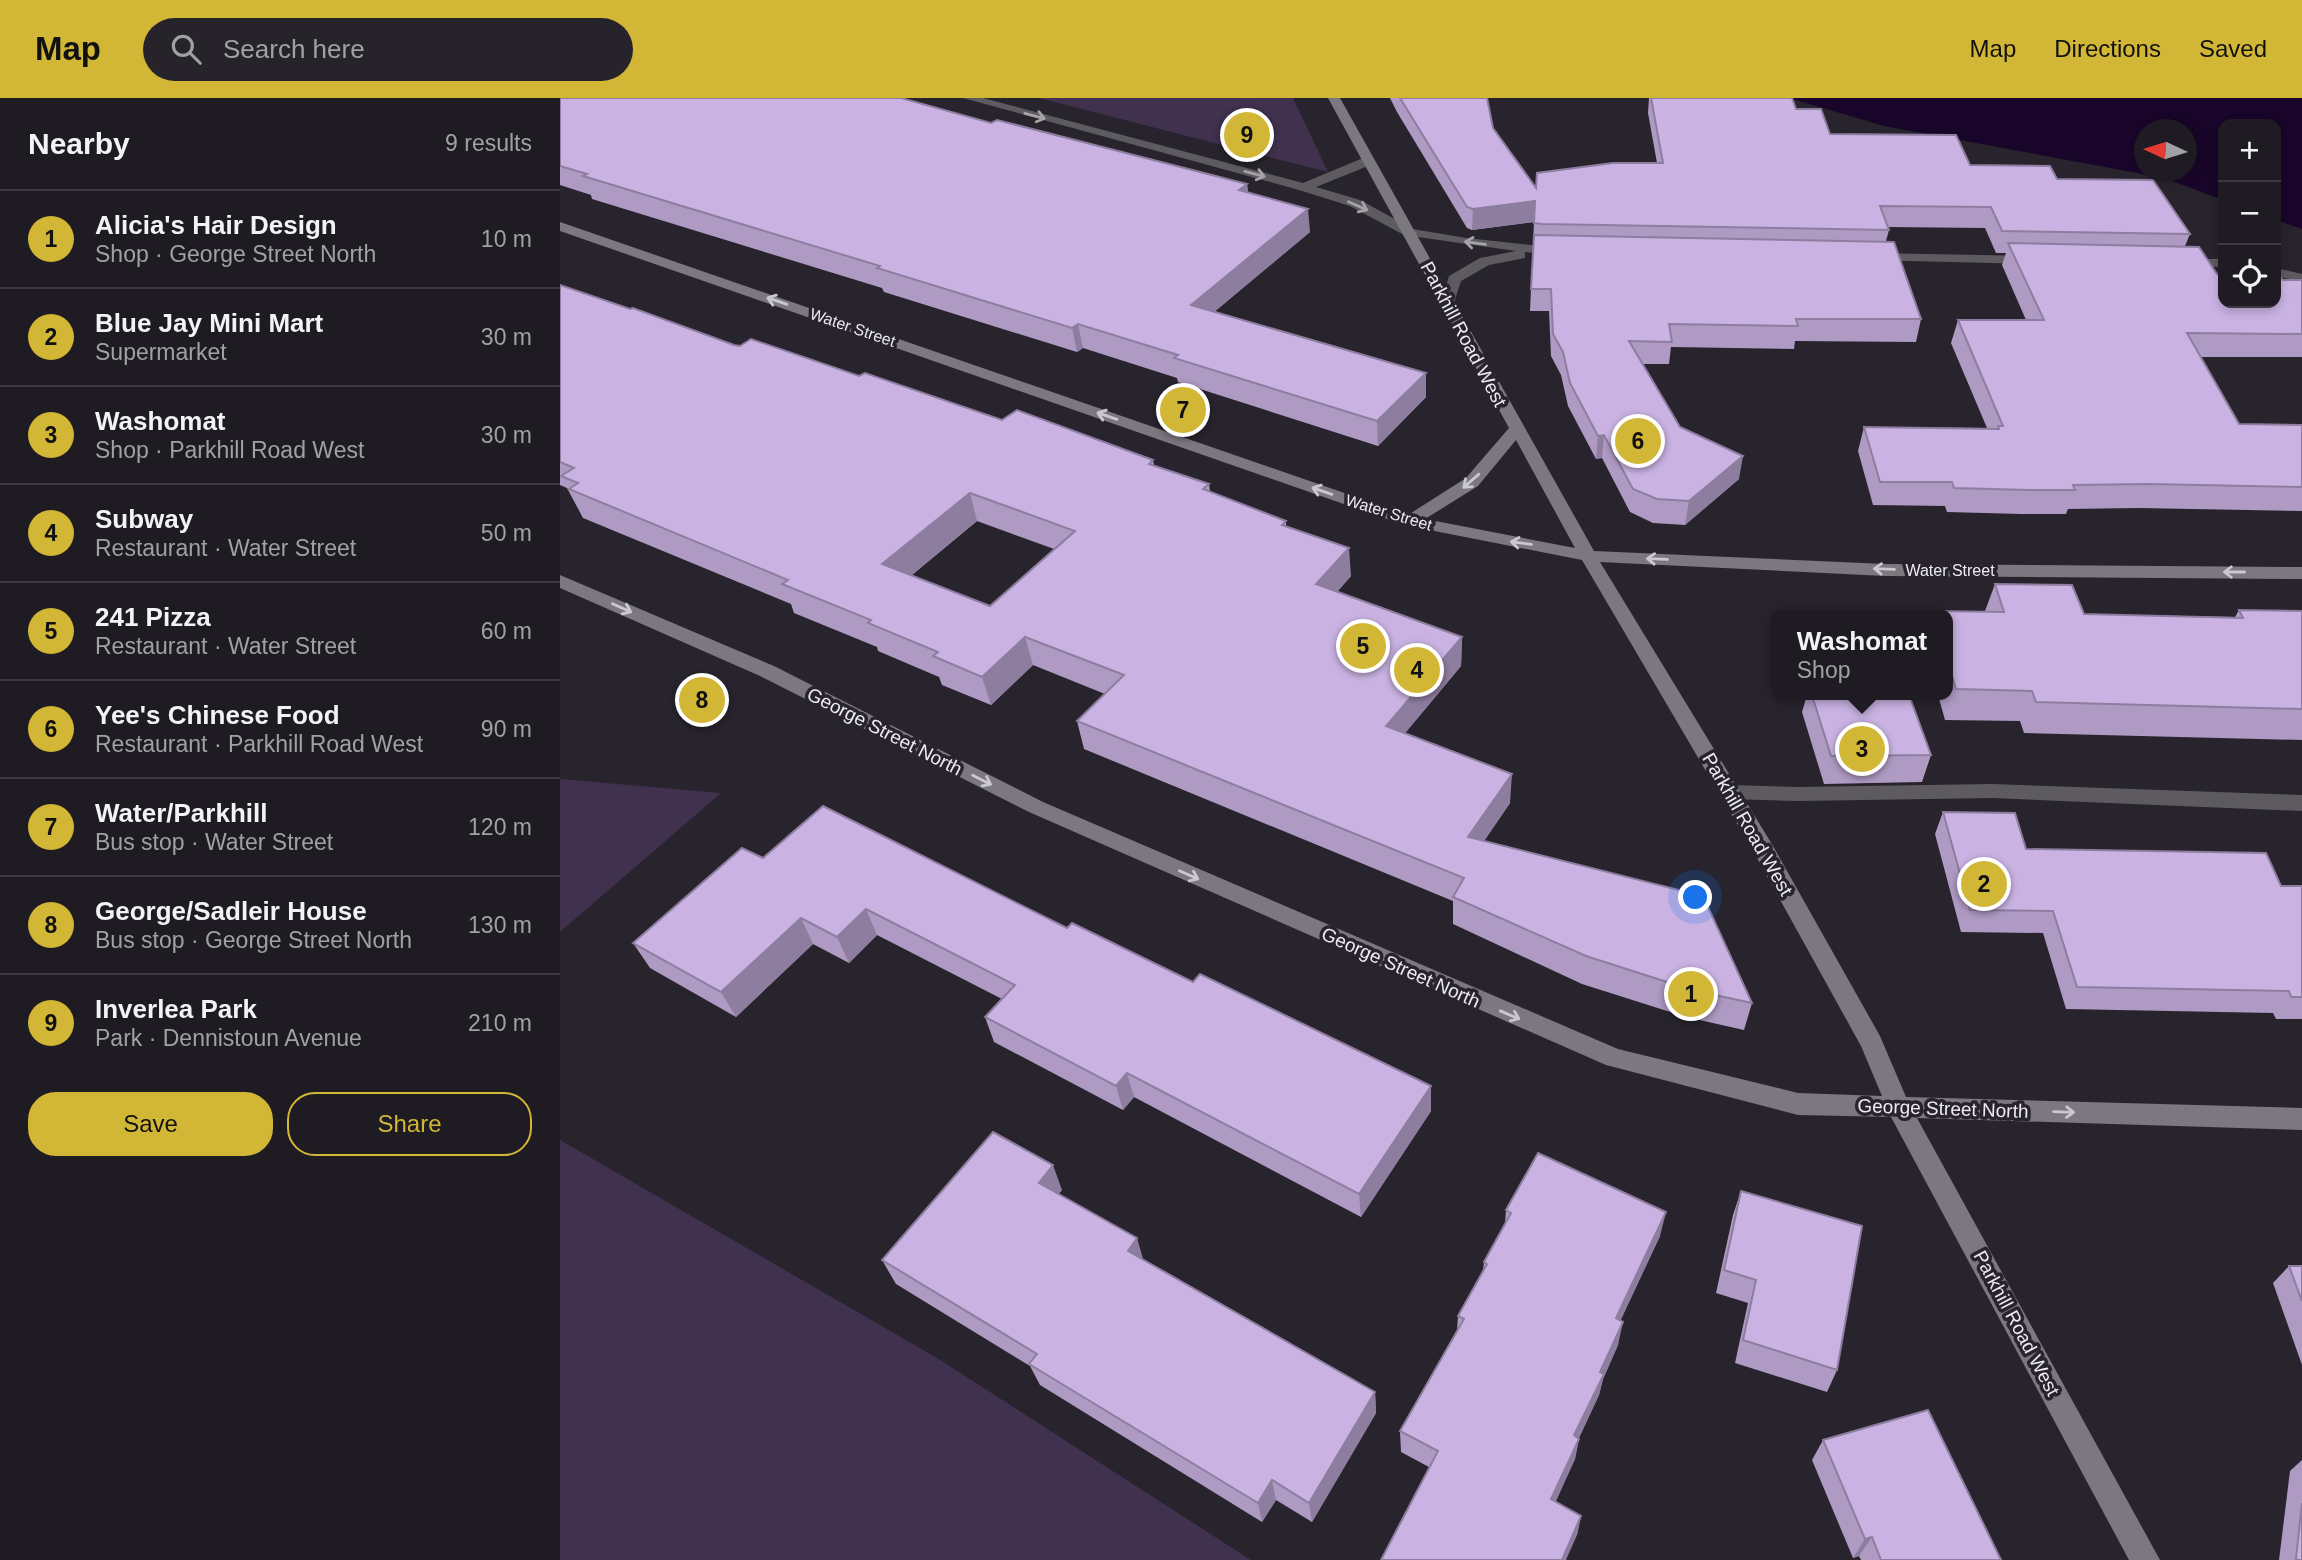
<!DOCTYPE html>
<html lang="en">
<head>
<meta charset="utf-8">
<style>
  body { margin:0; font-family:Helvetica,sans-serif; background:#26242a; color:#f1f3f6 }
  .controls { position:absolute; right:21px; top:21px; display:grid; overflow:hidden; border-radius:14px; box-shadow:0 4px 10px #0003 }
  .controls button { width:63px; height:63px; display:grid; place-items:center; padding:0; border:0; border-bottom:2px solid #3c3940; background:#1e1b22; color:#f1f3f6; font:35px sans-serif }
  .compass { position:absolute; left:1574px; top:21px; width:63px; height:63px; border-radius:50%; background:#1e1b22; box-shadow:0 4px 10px #0003; rotate:274deg }
  .you { position:absolute; left:1136px; top:800px; width:24px; height:24px; margin:-18px; border:5px solid #fff; border-radius:50%; background:#1a73e8; box-shadow:0 0 0 10px #1a73e833 }
  .badge { display:grid; place-items:center; width:46px; height:46px; border-radius:50%; background:#d2b635; color:#111; font-size:23px; font-weight:700 }
  .pin { position:absolute; translate:-50% -50%; border:4px solid #fff; box-shadow:0 2px 7px #0006 }
  .popup { position:absolute; left:1211px; top:511px; width:182px; height:91px; box-sizing:border-box; display:grid; place-content:center; border-radius:14px; background:#1e1b22; filter:drop-shadow(0 2px 5px #0005); font-size:23px; white-space:nowrap; color:#a1a1a5 }
  .popup b { font-size:26px; color:#f1f3f6 }
  .popup::after { content:''; position:absolute; left:50%; top:100%; margin-left:-14px; border:14px solid transparent; border-top-color:#1e1b22 }
  .list { margin:0; padding:0; list-style:none }
  h2 { display:flex; justify-content:space-between; align-items:center; height:91px; margin:0; padding:0 28px; font-size:30px }
  h2 small { font-size:23px; font-weight:400; color:#a1a1a5 }
  .list li { display:grid; grid-template-columns:46px 1fr auto; gap:21px; align-items:center; box-sizing:border-box; height:98px; padding:0 28px; border-top:2px solid #3c3940 }
  .list b { display:block; font-size:26px; white-space:nowrap }
  .list p { margin:0; font-size:23px; white-space:nowrap; color:#a1a1a5 }
  .list em { font-size:23px; font-style:normal; color:#a1a1a5 }
  .actions { display:flex; gap:14px; padding:21px 28px }
  .actions a { flex:1; padding:16px 0; border:2px solid #d2b635; border-radius:28px; text-align:center; font-size:24px; color:#d2b635 }
  .actions .main { background:#d2b635; color:#111 }
  .icon { flex:none; width:38px; height:38px; fill:none; stroke:currentColor; stroke-width:2; stroke-linecap:round; stroke-linejoin:round }
  .map { position:relative; flex:none; width:1742px; height:1462px; overflow:hidden }
  header { display:flex; align-items:center; gap:42px; box-sizing:border-box; height:98px; padding:0 35px; background:#d2b635; color:#111 }
  header strong { font-size:33px }
  nav { display:flex; gap:38px; margin-inline-start:auto; font-size:24px }
  .search { width:490px; height:63px; background:#26242a; display:flex; align-items:center; gap:18px; box-sizing:border-box; padding:0 24px; border-radius:38px; color:#a1a1a5; font-size:26px }
  main { display:flex }
  aside { flex:1; background:#1e1b22 }
  .map>svg:first-child { display:block }
  .green { fill:#40314f }
  .water { fill:#190529; fill-rule:evenodd }
  .lines { fill:none; stroke-linecap:round; stroke-linejoin:round }
  .lane { fill:#5d5b60; fill-rule:evenodd }
  .street { fill:#5d5b60; fill-rule:evenodd }
  .secondary { fill:#7c7880; fill-rule:evenodd }
  .wall { fill:#ae9ac3; fill-rule:evenodd }
  .shaded-wall { fill:#8d7d9f }
  .building { fill:#cab3e3; stroke:#8d7d9f; stroke-width:2; fill-rule:evenodd }
  .oneway { stroke:#a5a2a8 }
  .oneway2 { stroke:#cbc8cf }
  .labels { text-anchor:middle; stroke-width:7; stroke-linejoin:round; paint-order:stroke }
  .far-street-label { font-size:16px; fill:#edeaf1; stroke:#28242d }
  .street-label { font-size:19px; fill:#edeaf1; stroke:#28242d }
</style>
</head>
<body>
<header>
<strong>Map</strong>
<div class="search"><svg class="icon" aria-label="search" viewBox="0 0 24 24"><circle cx="10" cy="10" r="6"/><path d="M15 15l6 6"/></svg>Search here</div>
<nav><a>Map</a><a>Directions</a><a>Saved</a></nav>
</header>
<main>
<aside>
<h2>Nearby<small>9 results</small></h2>
<ul class="list">
<li><span class="badge">1</span><div><b>Alicia's Hair Design</b><p>Shop · George Street North</p></div><em>10 m</em></li>
<li><span class="badge">2</span><div><b>Blue Jay Mini Mart</b><p>Supermarket</p></div><em>30 m</em></li>
<li><span class="badge">3</span><div><b>Washomat</b><p>Shop · Parkhill Road West</p></div><em>30 m</em></li>
<li><span class="badge">4</span><div><b>Subway</b><p>Restaurant · Water Street</p></div><em>50 m</em></li>
<li><span class="badge">5</span><div><b>241 Pizza</b><p>Restaurant · Water Street</p></div><em>60 m</em></li>
<li><span class="badge">6</span><div><b>Yee's Chinese Food</b><p>Restaurant · Parkhill Road West</p></div><em>90 m</em></li>
<li><span class="badge">7</span><div><b>Water/Parkhill</b><p>Bus stop · Water Street</p></div><em>120 m</em></li>
<li><span class="badge">8</span><div><b>George/Sadleir House</b><p>Bus stop · George Street North</p></div><em>130 m</em></li>
<li><span class="badge">9</span><div><b>Inverlea Park</b><p>Park · Dennistoun Avenue</p></div><em>210 m</em></li>
</ul>
<div class="actions"><a class="main">Save</a><a>Share</a></div>
</aside>
<div class="map">
<svg width="1742" height="1462" viewBox="0 0 1742 1462">
  <rect width="100%" height="100%" fill="#28242d"/>
  <!-- green -->
  <g class="green">
    <polygon points="479,0 733,0 768,74"/>
    <polygon points="0,681 161,695 0,834"/>
    <polygon points="0,1042 377,1260 691,1462 0,1462"/>
  </g>
  <!-- water -->
  <path class="water" d="M 1229,0 L 1742,0 L 1742,131 L 1716,122 L 1716,26 L 1663,26 L 1663,102 L 1604,80 L 1324,28 ZM 1584,32 L 1626,32 L 1626,74 L 1584,74 Z"/>
  <g class="lines">
    <!-- lane -->
    <polygon class="lane" points="1432,686 1742,697 1742,713 1432,700 1238,703 1171,701 1164,699 1161,694 1164,689 1171,687 1238,689"/>
    <!-- street -->
    <g class="street">
      <polygon points="403,0 423,0 743,85 803,60 813,60 813,66 756,89 800,102 853,131 906,140 1000,150 1007,154 1000,158 965,154 965,160 929,167 901,183 893,208 883,208 881,205 889,178 920,160 956,153 844,137 790,108 739,92"/>
      <polygon points="1313,155 1473,158 1480,162 1473,166 1308,162 1306,159"/>
      <polygon points="1624,161 1663,161 1663,169 1619,168 1617,165"/>
      <polygon points="1716,170 1742,176 1742,184 1716,178"/>
    </g>
    <!-- secondary -->
    <path class="secondary" d="M 768,0 L 780,0 L 1034,453 L 1325,466 L 1742,469 L 1742,481 L 1325,478 L 1040,464 L 1213,748 L 1320,938 L 1346,999 L 1742,1010 L 1742,1032 L 1357,1020 L 1600,1462 L 1569,1462 L 1331,1019 L 1238,1017 L 1046,967 L 469,714 L 200,578 L 0,490 L 0,477 L 214,568 L 483,704 L 1058,951 L 1238,995 L 1322,998 L 1301,948 L 1197,760 L 1022,462 L 844,427 L 0,133 L 0,124 L 848,417 L 906,380 L 949,330 ZM 956,342 L 1015,450 L 865,421 L 918,388 Z"/>
  </g>
  <!-- wall -->
  <g class="wall">
    <polygon points="0,0 431,25 687,86 688,94 750,134 655,213 866,299 818,348 618,284 617,280 523,250 517,254 324,194 322,190 32,101 31,97 0,87"/>
    <polygon points="830,0 927,0 933,30 976,90 1097,65 1088,15 1089,0 1232,0 1236,11 1270,36 1410,67 1497,81 1630,136 1625,148 1657,176 1723,182 1742,182 1742,259 1641,259 1679,326 1742,327 1742,413 1578,410 1508,411 1506,416 1461,416 1387,414 1385,408 1313,407 1298,353 1304,329 1427,330 1391,245 1398,222 1466,222 1442,167 1446,155 1436,155 1425,130 1328,129 1329,132 1326,143 1361,221 1356,244 1235,243 1234,251 1111,249 1109,266 1082,266 1120,329 1179,381 1125,427 1093,425 1070,414 1042,360 1036,361 1008,308 1001,277 991,258 989,213 970,213 974,124 912,132 907,130 837,14"/>
    <path d="M 0,187 L 174,247 L 299,278 L 442,322 L 593,362 L 594,368 L 649,386 L 650,394 L 726,423 L 726,429 L 791,478 L 777,494 L 902,539 L 901,568 L 845,635 L 950,705 L 924,743 L 1192,905 L 1184,932 L 1126,919 L 1022,886 L 893,826 L 893,803 L 524,651 L 517,623 L 545,596 L 473,567 L 431,607 L 382,587 L 379,579 L 318,553 L 317,549 L 234,515 L 231,506 L 23,420 L 7,390 L 0,387 ZM 417,423 L 494,451 L 430,508 L 352,477 Z"/>
    <polygon points="1435,486 1524,516 1675,519 1679,512 1742,513 1742,642 1464,635 1460,623 1385,622 1378,597 1388,597 1388,516 1371,516 1373,513 1425,513"/>
    <polygon points="1247,597 1349,597 1371,657 1362,684 1264,686 1242,614"/>
    <polygon points="1383,714 1466,751 1721,788 1742,788 1742,921 1716,921 1713,915 1506,911 1483,835 1401,834 1375,736"/>
    <polygon points="203,760 871,1013 801,1119 574,999 563,1012 434,944 425,919 442,901 317,837 289,865 253,846 176,919 90,870 73,845"/>
    <polygon points="502,1092 498,1096 583,1161 815,1294 816,1315 752,1424 716,1402 702,1424 480,1287 470,1268 336,1186 322,1162"/>
    <polygon points="1181,1093 1277,1272 1267,1294 1175,1265 1188,1205 1156,1195 1173,1117"/>
    <polygon points="946,1112 1100,1138 1060,1223 1058,1247 1043,1281 1039,1297 1019,1340 1015,1361 995,1404 1021,1418 1017,1437 869,1369 841,1354 840,1333 897,1232 898,1218 923,1173 924,1164 945,1125"/>
    <polygon points="1729,1168 1742,1168 1742,1267 1713,1185"/>
    <polygon points="1263,1342 1441,1462 1301,1462 1299,1458 1293,1460 1252,1362"/>
    <polygon points="1742,1362 1742,1462 1719,1462 1730,1373"/>
  </g>
  <!-- shaded-wall -->
  <g class="shaded-wall">
    <polygon points="687,86 689,109 679,92"/>
    <polygon points="975,103 974,124 912,132 913,111"/>
    <polygon points="748,111 750,134 634,231 631,207"/>
    <polygon points="518,226 523,250 517,254 512,230"/>
    <polygon points="866,275 866,299 818,348 817,323"/>
    <polygon points="1044,337 1042,360 1036,361 1038,338"/>
    <polygon points="1183,358 1179,381 1125,427 1129,403"/>
    <polygon points="410,395 417,423 331,494 322,466"/>
    <polygon points="789,450 791,478 758,514 756,486"/>
    <polygon points="465,539 473,567 431,607 422,579"/>
    <polygon points="902,539 901,568 827,657 826,628"/>
    <polygon points="952,676 950,705 907,768 908,739"/>
    <polygon points="306,811 317,837 289,865 277,839"/>
    <polygon points="241,820 253,846 176,919 161,894"/>
    <polygon points="567,975 574,999 563,1012 556,988"/>
    <polygon points="871,988 871,1013 801,1119 799,1096"/>
    <polygon points="493,1067 502,1092 488,1110 479,1085"/>
    <polygon points="1106,1114 1100,1138 1051,1243 1056,1220"/>
    <polygon points="577,1140 584,1164 568,1153"/>
    <polygon points="1063,1224 1058,1247 1043,1281 1039,1297 1010,1358 1014,1337 1040,1274"/>
    <polygon points="815,1294 816,1315 752,1424 749,1405"/>
    <polygon points="1019,1341 1015,1361 988,1421 991,1401"/>
    <polygon points="712,1382 716,1402 702,1424 698,1405"/>
    <polygon points="1021,1418 1017,1437 1006,1462 1002,1462"/>
    <polygon points="1312,1439 1299,1458 1293,1460 1305,1441"/>
  </g>
  <!-- building -->
  <g class="building">
    <polygon points="0,0 341,0 431,25 437,22 687,86 679,92 748,111 631,207 866,275 817,323 614,260 618,257 518,226 512,230 317,170 320,168 23,78 27,76 0,68"/>
    <polygon points="840,0 927,0 933,30 976,90 977,75 1053,65 1103,65 1091,0 1232,0 1236,11 1261,11 1270,36 1396,37 1410,67 1490,68 1497,81 1593,82 1630,136 1442,133 1431,109 1320,108 1329,132 982,126 974,125 975,103 913,111 907,109"/>
    <polygon points="974,137 1334,144 1361,221 1236,221 1238,228 1109,226 1112,244 1069,243 1120,329 1183,358 1129,403 1097,401 1073,391 1044,337 1038,338 1010,285 1003,254 993,236 991,191 971,191"/>
    <polygon points="1448,145 1639,149 1657,176 1663,176 1663,205 1716,205 1716,177 1719,177 1723,182 1742,182 1742,236 1627,235 1679,326 1742,327 1742,389 1588,386 1513,387 1515,392 1469,392 1394,390 1392,384 1320,384 1304,329 1439,331 1438,328 1443,328 1398,222 1484,222"/>
    <path d="M 0,187 L 70,211 L 73,210 L 174,247 L 180,248 L 191,241 L 299,278 L 305,275 L 442,322 L 457,312 L 593,362 L 589,366 L 649,386 L 643,391 L 726,423 L 722,427 L 789,450 L 756,486 L 902,539 L 826,628 L 952,676 L 908,739 L 1143,798 L 1192,905 L 1132,892 L 1026,858 L 893,799 L 904,780 L 517,623 L 564,577 L 465,539 L 422,579 L 373,558 L 378,554 L 308,525 L 311,522 L 222,486 L 228,482 L 9,391 L 18,385 L 1,378 L 14,370 L 0,364 ZM 410,395 L 515,433 L 430,508 L 322,466 Z"/>
    <polygon points="1435,486 1512,487 1524,516 1683,520 1679,512 1742,513 1742,611 1476,604 1472,593 1396,591 1388,564 1388,516 1374,516 1373,513 1444,514"/>
    <polygon points="1252,597 1349,597 1371,657 1271,658"/>
    <polygon points="263,708 507,830 512,825 633,884 640,876 871,988 799,1096 567,975 556,988 425,919 455,887 306,811 277,839 241,820 161,894 73,845 182,750 203,760"/>
    <polygon points="1383,714 1455,715 1466,751 1706,755 1721,788 1742,788 1742,899 1731,899 1729,893 1517,889 1493,813 1410,812"/>
    <polygon points="433,1034 493,1067 479,1085 577,1140 568,1153 815,1294 749,1405 712,1382 698,1405 469,1266 477,1256 322,1162"/>
    <polygon points="978,1055 1106,1114 1056,1220 1063,1224 1040,1274 1044,1276 1014,1337 1019,1341 991,1401 1021,1418 1002,1462 821,1462 878,1353 840,1333 904,1221 898,1218 927,1166 924,1164 951,1115 946,1112"/>
    <polygon points="1181,1093 1302,1128 1277,1272 1183,1242 1196,1182 1164,1172"/>
    <polygon points="1729,1168 1742,1168 1742,1203"/>
    <polygon points="1368,1312 1441,1462 1321,1462 1312,1439 1305,1441 1263,1342"/>
    <polygon points="1742,1405 1742,1462 1738,1462 1736,1461"/>
  </g>
  <!-- one-way arrows -->
  <defs><path id="oneway-shaft" d="M-6 0H5M1.5-3L5.5 0L1.5 3" fill="none" stroke-width="1.6" stroke-linecap="round" stroke-linejoin="round" transform="scale(1.75)"/></defs>
  <g class="oneway">
    <use href="#oneway-shaft" transform="translate(475 18) rotate(15)"/>
    <use href="#oneway-shaft" transform="translate(695 76) rotate(15)"/>
    <use href="#oneway-shaft" transform="translate(798 108) rotate(24)"/>
    <use href="#oneway-shaft" transform="translate(915 145) rotate(-173)"/>
  </g>
  <g class="oneway2">
    <use href="#oneway-shaft" transform="translate(217 203) rotate(-161)"/>
    <use href="#oneway-shaft" transform="translate(547 318) rotate(-161)"/>
    <use href="#oneway-shaft" transform="translate(911 383) rotate(139)"/>
    <use href="#oneway-shaft" transform="translate(762 393) rotate(-161)"/>
    <use href="#oneway-shaft" transform="translate(961 445) rotate(-173)"/>
    <use href="#oneway-shaft" transform="translate(1097 461) rotate(-178)"/>
    <use href="#oneway-shaft" transform="translate(1324 471) rotate(-178)"/>
    <use href="#oneway-shaft" transform="translate(1674 474) rotate(-180)"/>
    <use href="#oneway-shaft" transform="translate(62 510) rotate(24)"/>
    <use href="#oneway-shaft" transform="translate(422 682) rotate(27)"/>
    <use href="#oneway-shaft" transform="translate(629 777) rotate(24)"/>
    <use href="#oneway-shaft" transform="translate(950 917) rotate(23)"/>
    <use href="#oneway-shaft" transform="translate(1504 1014) rotate(2)"/>
  </g>
  <g class="labels">
    <!-- far-street labels -->
    <g class="far-street-label">
      <text transform="translate(293 229) rotate(19)" y="6">Water Street</text>
      <text transform="translate(829 414) rotate(17)" y="6">Water Street</text>
      <text x="1390" y="478">Water Street</text>
    </g>
    <!-- street labels -->
    <g class="street-label">
      <text transform="translate(904 236) rotate(62)" y="7">Parkhill Road West</text>
      <text transform="translate(325 633) rotate(27)" y="7">George Street North</text>
      <text transform="translate(1188 726) rotate(60)" y="7">Parkhill Road West</text>
      <text transform="translate(841 869) rotate(24)" y="7">George Street North</text>
      <text transform="translate(1383 1010) rotate(2)" y="7">George Street North</text>
      <text transform="translate(1457 1225) rotate(62)" y="7">Parkhill Road West</text>
    </g>
  </g>
</svg>
<div class="controls">
<button>+</button>
<button>−</button>
<button><svg class="icon" aria-label="locate" viewBox="0 0 24 24"><circle cx="12" cy="12" r="6"/><path d="M12 2v4M12 18v4M2 12h4M18 12h4"/></svg></button>
</div>
<svg class="compass" viewBox="-18 -18 36 36"><path d="M0-13l5 13h-10z" fill="#e53935"/><path d="M0 13l5-13h-10z" fill="#a1a1a5"/></svg>
<div class="you"></div>
<div class="pin badge" style="left:1131px;top:896px">1</div>
<div class="pin badge" style="left:1424px;top:786px">2</div>
<div class="pin badge" style="left:1302px;top:651px">3</div>
<div class="popup"><b>Washomat</b>Shop</div>
<div class="pin badge" style="left:857px;top:572px">4</div>
<div class="pin badge" style="left:803px;top:548px">5</div>
<div class="pin badge" style="left:1078px;top:343px">6</div>
<div class="pin badge" style="left:623px;top:312px">7</div>
<div class="pin badge" style="left:142px;top:602px">8</div>
<div class="pin badge" style="left:687px;top:37px">9</div>
</div>
</main>
</body>
</html>
